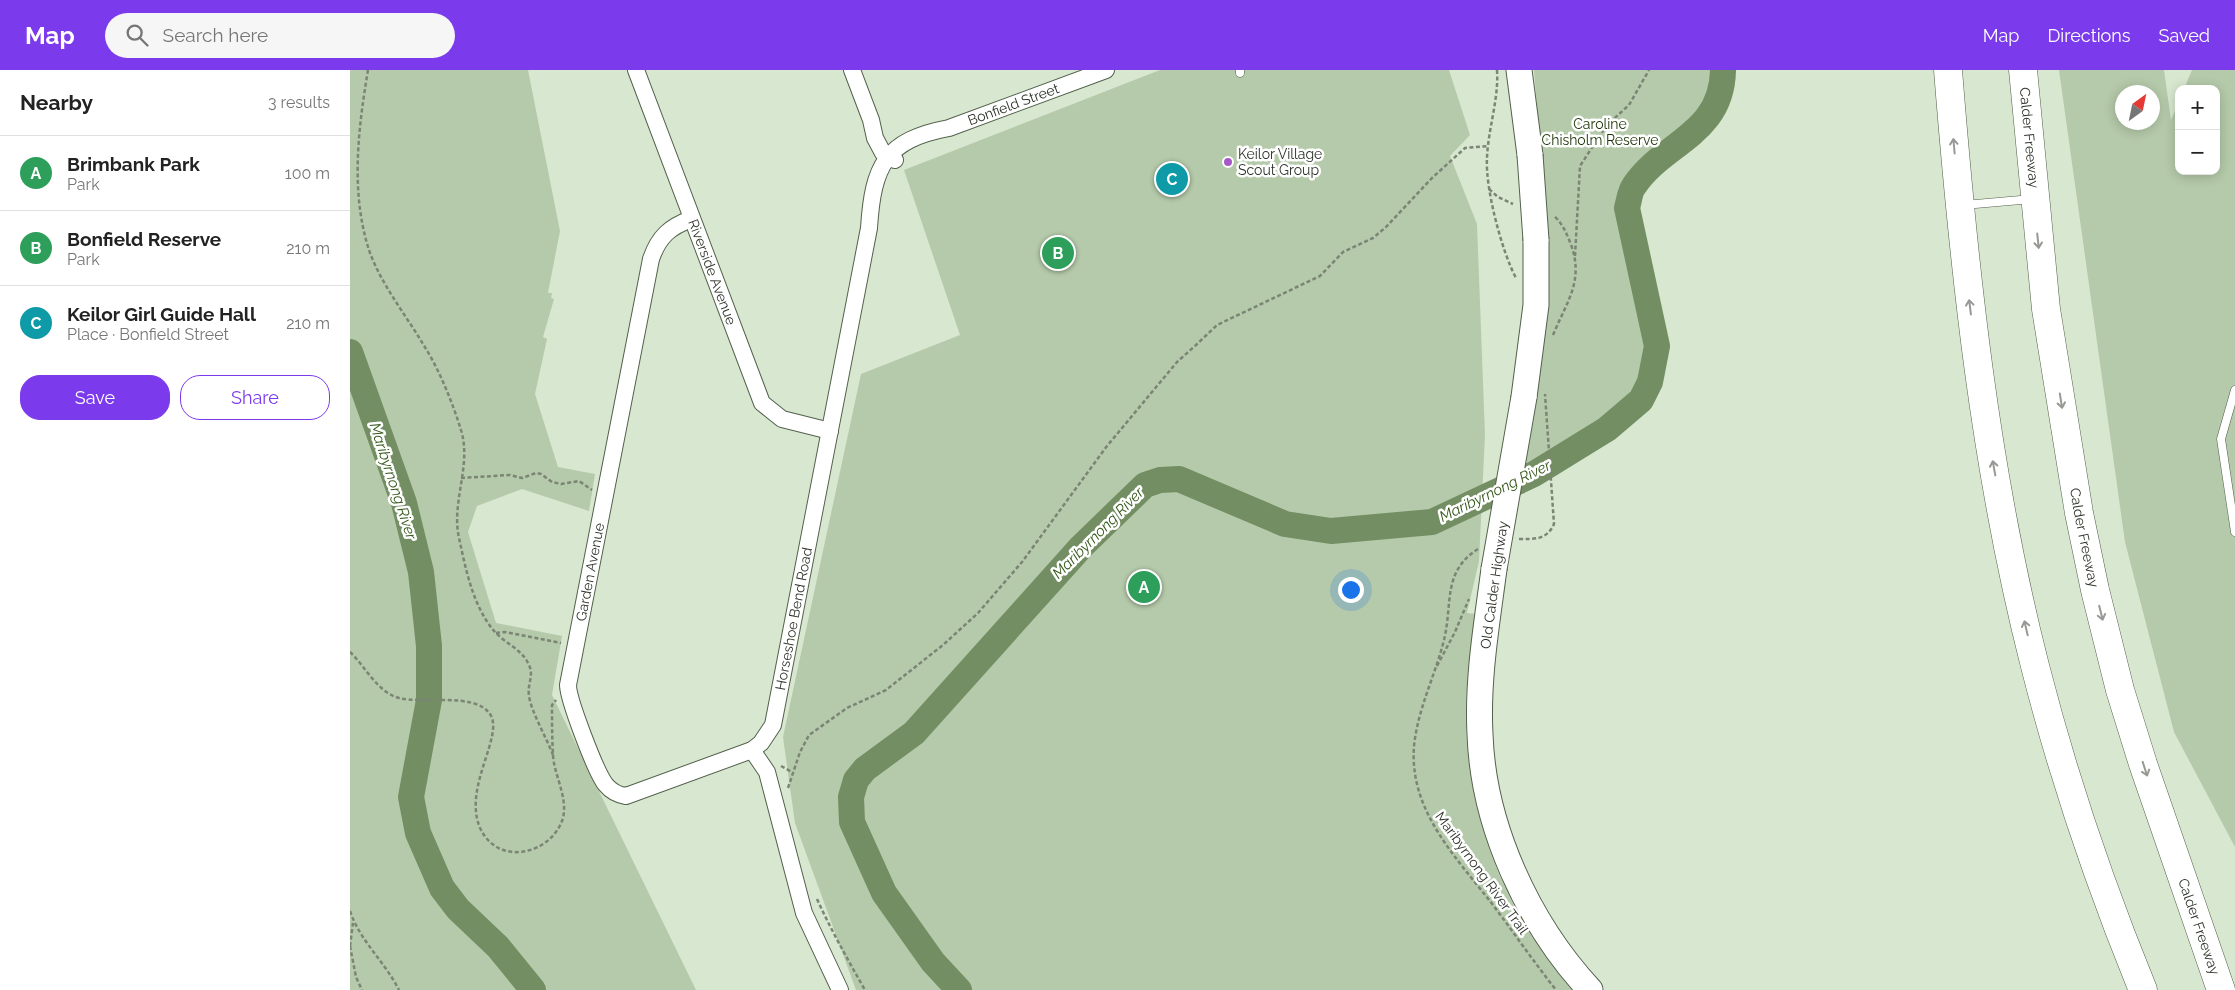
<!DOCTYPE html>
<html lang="en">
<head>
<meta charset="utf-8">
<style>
  body { margin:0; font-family:Raleway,sans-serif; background:#f6f6f6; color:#222 }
  .controls { position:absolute; right:15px; top:15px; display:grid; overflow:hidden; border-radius:10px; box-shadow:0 2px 12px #0003 }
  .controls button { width:45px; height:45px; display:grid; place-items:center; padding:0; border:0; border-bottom:1px solid #e0e0e0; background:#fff; color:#222; font:25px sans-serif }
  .compass { position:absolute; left:1765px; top:15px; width:45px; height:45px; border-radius:50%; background:#fff; box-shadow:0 2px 12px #0003; rotate:33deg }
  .you { position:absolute; left:1000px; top:519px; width:18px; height:18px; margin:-12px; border:4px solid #fff; border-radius:50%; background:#1a73e8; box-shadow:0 0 0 8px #1a73e833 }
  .badge { display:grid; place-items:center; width:32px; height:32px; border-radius:50%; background:#7c3aed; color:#fff; font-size:16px; font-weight:700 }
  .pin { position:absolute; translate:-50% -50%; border:2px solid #fff; box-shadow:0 1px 5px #0006 }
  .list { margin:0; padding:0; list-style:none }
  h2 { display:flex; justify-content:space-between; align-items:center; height:65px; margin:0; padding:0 20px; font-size:21px }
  h2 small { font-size:16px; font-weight:400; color:#767676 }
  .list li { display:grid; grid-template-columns:32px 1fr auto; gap:15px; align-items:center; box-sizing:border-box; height:75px; padding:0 20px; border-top:1px solid #e0e0e0 }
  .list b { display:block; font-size:19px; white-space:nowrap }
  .list p { margin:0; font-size:16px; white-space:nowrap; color:#767676 }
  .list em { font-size:16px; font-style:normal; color:#767676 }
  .actions { display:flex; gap:10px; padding:15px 20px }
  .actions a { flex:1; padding:11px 0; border:1px solid #7c3aed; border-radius:20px; text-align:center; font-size:18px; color:#7c3aed }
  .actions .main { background:#7c3aed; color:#fff }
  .icon { flex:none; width:28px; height:28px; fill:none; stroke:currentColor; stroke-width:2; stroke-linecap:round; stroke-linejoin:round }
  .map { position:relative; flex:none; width:1885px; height:920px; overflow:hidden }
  header { display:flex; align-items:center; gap:30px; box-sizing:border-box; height:70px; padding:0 25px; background:#7c3aed; color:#fff }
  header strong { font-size:24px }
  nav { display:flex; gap:28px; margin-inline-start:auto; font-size:18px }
  .search { width:350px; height:45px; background:#f6f6f6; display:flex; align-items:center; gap:12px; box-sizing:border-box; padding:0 18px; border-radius:28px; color:#767676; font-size:19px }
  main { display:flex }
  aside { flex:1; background:#fff }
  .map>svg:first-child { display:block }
  .green { fill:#b5caaa; fill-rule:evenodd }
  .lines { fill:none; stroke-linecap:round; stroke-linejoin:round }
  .river { stroke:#738e62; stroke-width:26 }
  .service-casing { stroke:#53614c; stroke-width:9 }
  .minor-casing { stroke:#53614c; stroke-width:18 }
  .primary-casing { stroke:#53614c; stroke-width:27 }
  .motorway-casing { stroke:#53614c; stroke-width:29 }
  .path { stroke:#7b8575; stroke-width:2.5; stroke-dasharray:4 2.5; stroke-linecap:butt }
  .service { stroke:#fff; stroke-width:8 }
  .minor { stroke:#fff; stroke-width:16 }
  .primary { stroke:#fff; stroke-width:25 }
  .motorway { stroke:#fff; stroke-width:28 }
  .primary-bridge-casing { stroke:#53614c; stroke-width:27; stroke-linecap:butt }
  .primary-bridge { stroke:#fff; stroke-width:25 }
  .oneway { stroke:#969994 }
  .poi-dot { fill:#a757c8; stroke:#fff; stroke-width:2 }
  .labels { text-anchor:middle; stroke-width:5; stroke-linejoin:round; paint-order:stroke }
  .street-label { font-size:14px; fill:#2d332a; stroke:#fff }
  .park-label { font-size:14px; fill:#1a3403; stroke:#fff }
  .poi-label { font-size:14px; fill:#2d332a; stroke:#fff; text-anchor:start }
  .water-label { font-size:15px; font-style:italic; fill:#335717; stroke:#fff }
</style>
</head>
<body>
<header>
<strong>Map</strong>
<div class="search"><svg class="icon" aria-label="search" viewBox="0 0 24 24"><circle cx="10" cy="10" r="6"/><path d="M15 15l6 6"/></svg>Search here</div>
<nav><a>Map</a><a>Directions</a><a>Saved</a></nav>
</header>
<main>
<aside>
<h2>Nearby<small>3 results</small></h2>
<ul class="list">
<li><span class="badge" style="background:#2e9e5b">A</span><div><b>Brimbank Park</b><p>Park</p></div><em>100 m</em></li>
<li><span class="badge" style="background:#2e9e5b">B</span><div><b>Bonfield Reserve</b><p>Park</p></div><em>210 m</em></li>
<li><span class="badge" style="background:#0f9aa8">C</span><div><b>Keilor Girl Guide Hall</b><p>Place · Bonfield Street</p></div><em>210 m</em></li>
</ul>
<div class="actions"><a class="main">Save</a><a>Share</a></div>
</aside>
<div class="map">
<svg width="1885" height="920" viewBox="0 0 1885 920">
  <rect width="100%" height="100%" fill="#d8e7cf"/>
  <!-- green -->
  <g class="green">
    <polygon points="0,0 178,0 210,161 198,223 202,223 201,228 204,229 193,267 197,269 185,324 208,397 245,404 239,441 172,419 127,436 118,462 146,553 212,566 202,625 346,920 0,920"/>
    <path d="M 810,0 L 1099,0 L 1120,65 L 1100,86 L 1127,154 L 1135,365 L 1129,491 L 1117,543 L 1127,544 C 1122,574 1117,604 1116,634 C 1113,738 1154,843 1222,920 L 506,920 L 445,753 L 433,667 L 511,304 L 610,265 L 554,100 Z"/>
    <path d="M 1184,0 L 1373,0 C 1372,65 1313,72 1284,116 C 1280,121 1279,131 1277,138 L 1307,276 L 1300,312 L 1291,330 L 1257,359 L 1171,410 L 1198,180 Z"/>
    <path d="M 1709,0 L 1814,0 L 1821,50 L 1829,32 L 1829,101 L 1866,101 L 1866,19 L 1834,19 L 1842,0 L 1885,0 L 1885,777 L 1824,662 L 1775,472 ZM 1772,22 L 1802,22 L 1802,52 L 1772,52 Z"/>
  </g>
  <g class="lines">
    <!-- river -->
    <g class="river">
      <polyline points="0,282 54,433 71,502 79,576 79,630 61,727 68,763 92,818 108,839 148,877 183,920"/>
      <path d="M 609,920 L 583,892 L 534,823 L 502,752 L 501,727 L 506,710 L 515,699 L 564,663 L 731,477 L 795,415 L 810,410 L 829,409 L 935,454 L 981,461 L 1082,452 L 1184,404 L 1257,359 L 1291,330 L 1300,312 L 1307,276 L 1277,138 C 1279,131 1280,121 1284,116 C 1313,72 1372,65 1373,0"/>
    </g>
    <defs>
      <g id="service">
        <polyline points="890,0 890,3"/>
        <polyline points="1614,135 1682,129"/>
        <polyline points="1885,320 1871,369 1885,462"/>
      </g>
      <g id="minor">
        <path id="s1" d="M 286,0 L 412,333 L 432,349 L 480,361"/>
        <polyline points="502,0 521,50 525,68 533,83 545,90"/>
        <path id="s2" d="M 341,149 C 320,157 309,166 301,189 L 218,615 C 218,629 246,703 256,715 C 261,721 269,725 276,726 L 402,680 L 411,673 L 423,655 L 519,158 C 523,96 535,70 599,58 L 756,0"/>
        <polyline points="402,680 417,702 454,843 490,920"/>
      </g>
      <g id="primary">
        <polyline points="1169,0 1180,85"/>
        <polyline points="1174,327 1186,235 1186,170"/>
        <path d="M 1144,499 C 1137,553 1127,609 1130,664 C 1133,756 1178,853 1240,920"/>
      </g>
      <g id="motorway">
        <path d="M 1598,0 C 1614,200 1635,401 1685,596 C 1713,706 1750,815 1793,920"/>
        <path id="s3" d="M 1673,0 L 1696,239 L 1729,443 L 1745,520 L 1770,620 L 1793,694 L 1871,920"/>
      </g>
    </defs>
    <!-- service casing -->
    <use href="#service" class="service-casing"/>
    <!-- minor casing -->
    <use href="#minor" class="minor-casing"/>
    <!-- primary casing -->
    <use href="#primary" class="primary-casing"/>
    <!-- motorway casing -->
    <use href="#motorway" class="motorway-casing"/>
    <!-- path -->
    <g class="path">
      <path d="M 18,0 C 8,60 0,124 20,183 C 32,215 55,244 73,274 C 89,299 102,331 111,360 C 122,395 101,432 109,468 C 116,500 123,537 145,562 C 155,573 172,580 178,593 C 185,605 177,613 179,626 C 181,641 197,669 203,685"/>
      <path d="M 1147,0 C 1149,29 1138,59 1137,88 C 1135,118 1152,182 1166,208"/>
      <polyline points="1139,119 1148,127 1163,134"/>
      <polyline points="1225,186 1230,96 1256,56 1279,35 1299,0"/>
      <path d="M 1203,265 C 1217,231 1235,210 1220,172 C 1216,162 1212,153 1204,146"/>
      <polyline points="111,408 160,405 172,408 186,403 191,404 202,412 211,414 229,411 242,420"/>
      <path d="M 1169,469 C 1185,469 1197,470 1204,454 L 1195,324"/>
      <path d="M 1128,479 C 1092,502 1103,533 1094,570 C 1085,606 1068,638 1064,676 C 1059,741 1106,787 1143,835 C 1164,863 1184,892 1206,920"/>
      <polyline points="146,563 155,562 211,573"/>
      <path d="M 0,582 C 15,596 27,622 49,628 C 72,634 125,622 140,644 C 155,666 111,719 131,760 C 150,797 202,784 213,748 C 218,727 204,705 203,685 C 202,668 202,652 202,635 L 206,630"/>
      <polyline points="1087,596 1105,562 1119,529"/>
      <polyline points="431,696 442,702"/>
      <polyline points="438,718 450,682 459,665 497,638 536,620 593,575 628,543 672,492 757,376 827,292 846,275 867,255 970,206 993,182 1023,168 1036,157 1082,108 1115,78 1138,76"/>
      <path d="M 467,829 C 481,860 498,890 515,920"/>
      <path d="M 0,841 C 10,871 35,892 49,920"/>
      <polyline points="0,876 6,907 12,920"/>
      <polyline points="0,876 3,853"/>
    </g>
    <!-- service -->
    <use href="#service" class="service"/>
    <!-- minor -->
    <use href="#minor" class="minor"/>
    <!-- primary -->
    <use href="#primary" class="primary"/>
    <!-- motorway -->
    <use href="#motorway" class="motorway"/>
    <defs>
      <g id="primary-bridge">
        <polyline points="1180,85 1186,170"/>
        <polyline points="1144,499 1174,327"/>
      </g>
    </defs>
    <!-- primary-bridge casing -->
    <use href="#primary-bridge" class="primary-bridge-casing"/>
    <!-- primary-bridge -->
    <use href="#primary-bridge" class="primary-bridge"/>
  </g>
  <!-- one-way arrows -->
  <defs><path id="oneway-shaft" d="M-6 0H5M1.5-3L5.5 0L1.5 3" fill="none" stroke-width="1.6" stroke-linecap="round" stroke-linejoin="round" transform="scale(1.25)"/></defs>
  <g class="oneway">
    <use href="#oneway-shaft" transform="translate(1604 76) rotate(-95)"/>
    <use href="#oneway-shaft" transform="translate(1688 171) rotate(84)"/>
    <use href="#oneway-shaft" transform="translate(1620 237) rotate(-97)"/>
    <use href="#oneway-shaft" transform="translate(1711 331) rotate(81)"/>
    <use href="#oneway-shaft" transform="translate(1644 398) rotate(-100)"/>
    <use href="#oneway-shaft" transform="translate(1751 543) rotate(76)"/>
    <use href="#oneway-shaft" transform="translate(1676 558) rotate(-103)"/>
    <use href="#oneway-shaft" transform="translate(1795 699) rotate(72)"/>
  </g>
  <!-- markers -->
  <circle class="poi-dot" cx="878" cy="92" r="5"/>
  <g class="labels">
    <!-- street labels -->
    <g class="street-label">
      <text dy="5" stroke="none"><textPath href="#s2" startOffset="1509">Bonfield Street</textPath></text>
      <text dy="5" stroke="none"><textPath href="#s3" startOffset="68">Calder Freeway</textPath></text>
      <text dy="5" stroke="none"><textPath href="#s1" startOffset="216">Riverside Avenue</textPath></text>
      <text dy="5" stroke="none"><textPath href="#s3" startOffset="472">Calder Freeway</textPath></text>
      <text transform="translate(240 502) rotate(-79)" y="5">Garden Avenue</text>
      <text transform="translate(1144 515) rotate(-82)" y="5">Old Calder Highway</text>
      <text dy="5" stroke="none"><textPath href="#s2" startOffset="899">Horseshoe Bend Road</textPath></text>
      <text transform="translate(1132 803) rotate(54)" y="5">Maribyrnong River Trail</text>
      <text dy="5" stroke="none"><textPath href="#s3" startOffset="878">Calder Freeway</textPath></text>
    </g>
    <!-- park labels -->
    <g class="park-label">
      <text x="1250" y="59">Caroline<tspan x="1250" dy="16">Chisholm Reserve</tspan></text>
    </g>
    <!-- poi labels -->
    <g class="poi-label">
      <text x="888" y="89">Keilor Village<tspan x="888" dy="16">Scout Group</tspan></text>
    </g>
    <!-- water labels -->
    <g class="water-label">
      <text transform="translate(43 411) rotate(72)" y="5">Maribyrnong River</text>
      <text transform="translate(1145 421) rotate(-26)" y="5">Maribyrnong River</text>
      <text transform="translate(748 463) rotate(-45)" y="5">Maribyrnong River</text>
    </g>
  </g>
</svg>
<div class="controls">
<button>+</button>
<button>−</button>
</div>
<svg class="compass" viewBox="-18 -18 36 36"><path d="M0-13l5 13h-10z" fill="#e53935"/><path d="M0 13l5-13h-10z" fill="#767676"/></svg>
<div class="you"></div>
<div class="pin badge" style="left:794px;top:517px;background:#2e9e5b">A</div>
<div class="pin badge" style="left:708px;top:183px;background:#2e9e5b">B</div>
<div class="pin badge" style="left:822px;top:109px;background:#0f9aa8">C</div>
</div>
</main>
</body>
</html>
